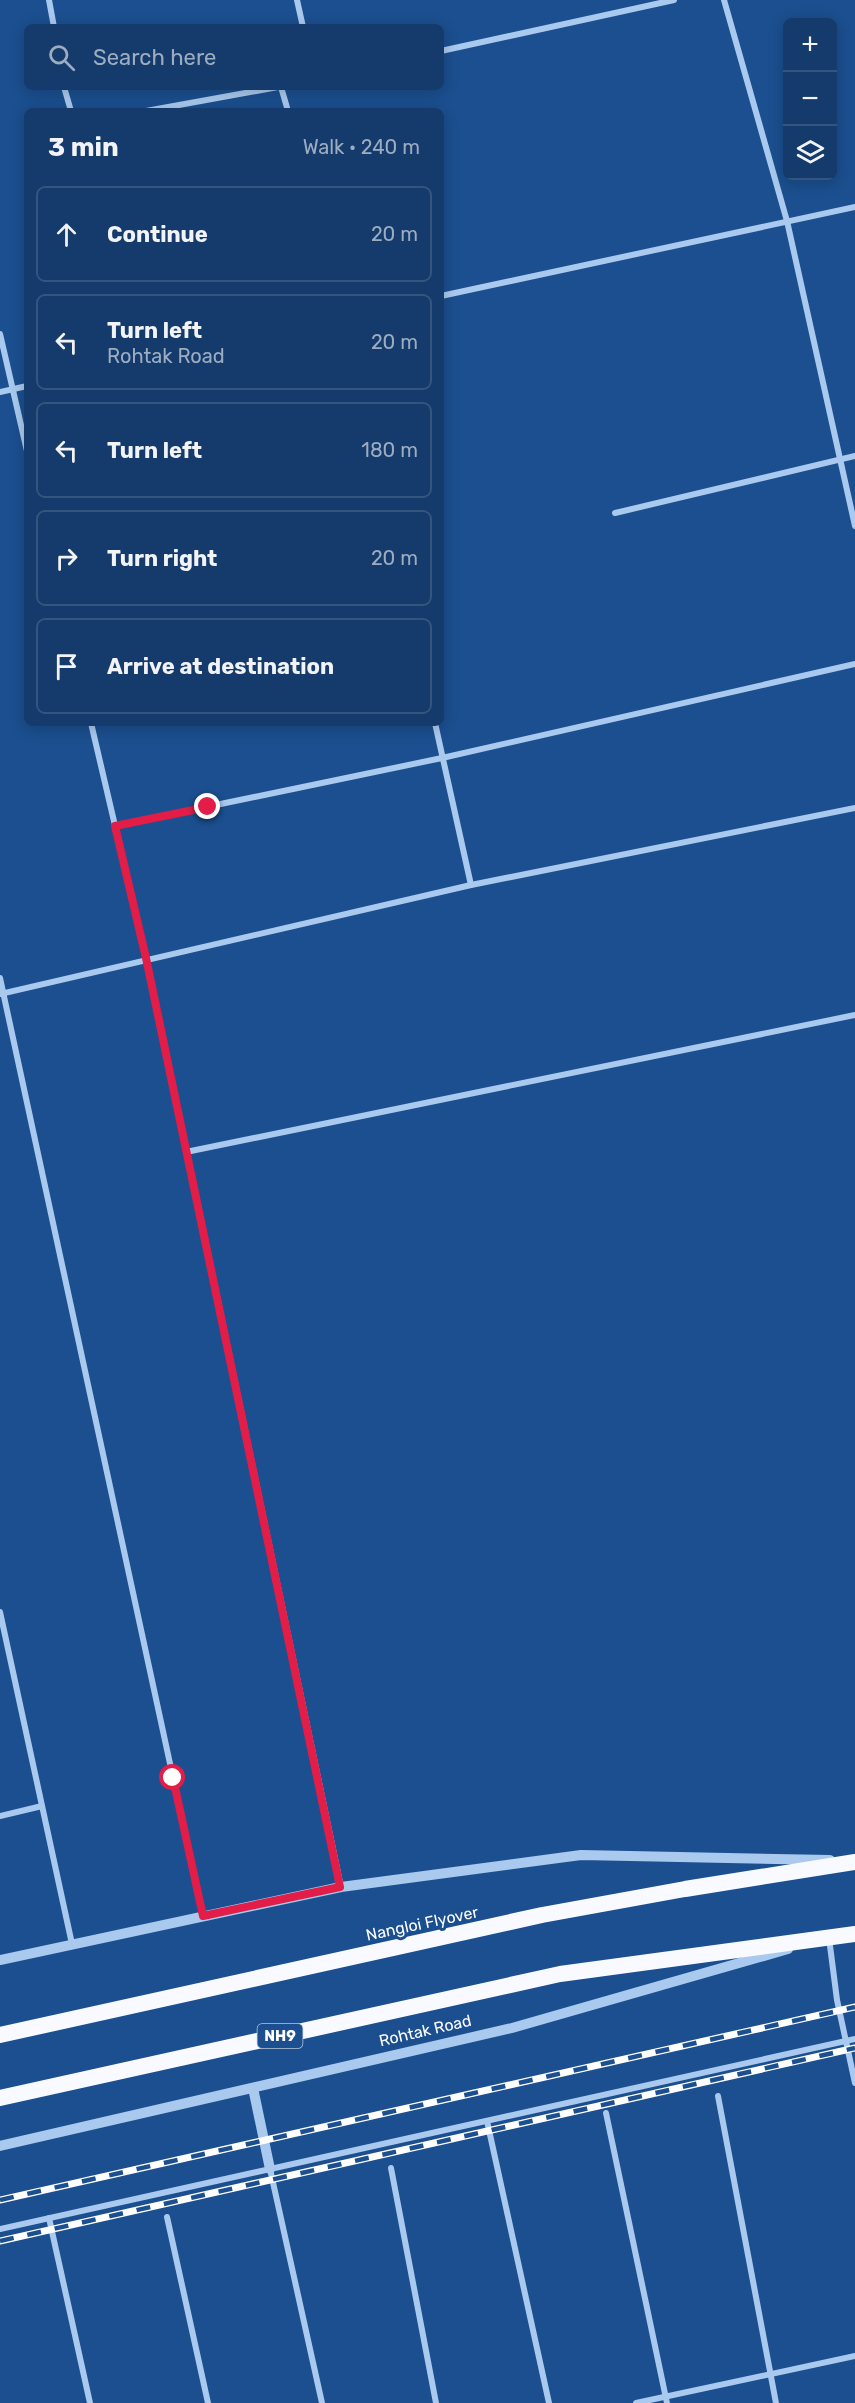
<!DOCTYPE html>
<html lang="en">
<head>
<meta charset="utf-8">
<style>
  body { margin:0; font-family:Rubik,sans-serif; background:#214673; color:#f1f3f6 }
  .controls { position:absolute; right:18px; top:18px; display:grid; overflow:hidden; border-radius:9px; box-shadow:0 3px 15px #0003 }
  .controls button { width:54px; height:54px; display:grid; place-items:center; padding:0; border:0; border-bottom:2px solid #33557e; background:#143b6b; color:#f1f3f6; font:30px sans-serif }
  .stop { position:absolute; width:18px; height:18px; margin:-14px; border:4px solid #e11d48; border-radius:50%; background:#fff }
  .stop.end { background:#e11d48; border-color:#fff; box-shadow:0 2px 6px #0008 }
  .list { margin:0; padding:0; list-style:none }
  h2 { display:flex; justify-content:space-between; align-items:center; height:78px; margin:0; padding:0 24px; font-size:26px }
  h2 small { font-size:20px; font-weight:400; color:#9dadc1 }
  .list li { display:grid; grid-template-columns:39px 1fr auto; gap:18px; align-items:center; box-sizing:border-box; height:96px; margin:0 12px 12px; padding:0 12px; border:2px solid #33557e; border-radius:9px }
  .list b { display:block; font-size:22px; white-space:nowrap }
  .list p { margin:0; font-size:20px; white-space:nowrap; color:#9dadc1 }
  .list em { font-size:20px; font-style:normal; color:#9dadc1 }
  .icon { flex:none; width:33px; height:33px; fill:none; stroke:currentColor; stroke-width:2; stroke-linecap:round; stroke-linejoin:round }
  .map { position:relative; flex:none; width:855px; height:2403px; overflow:hidden }
  .search { position:absolute; background:#143b6b; box-shadow:0 3px 15px #0003; left:24px; top:24px; width:420px; height:66px; display:flex; align-items:center; gap:15px; box-sizing:border-box; padding:0 21px; border-radius:9px; color:#9dadc1; font-size:22px }
  .panel { position:absolute; background:#143b6b; box-shadow:0 3px 15px #0003; left:24px; top:108px; width:420px; height:618px; border-radius:9px }
  .map>svg:first-child { display:block }
  .lines { fill:none; stroke-linecap:round; stroke-linejoin:round }
  .minor { stroke:#a9c9ee; stroke-width:6 }
  .tertiary { stroke:#a9c9ee; stroke-width:10 }
  .trunk { stroke:#f8faff; stroke-width:16 }
  .rail-casing { stroke:#fff; stroke-width:7 }
  .rail { stroke:#1b4f8f; stroke-width:4.5; stroke-dasharray:14; stroke-linecap:butt }
  .route { stroke:#e11d48; stroke-width:8 }
  .labels { text-anchor:middle; stroke-width:6; stroke-linejoin:round; paint-order:stroke }
  .shield { fill:#1b4f8f; stroke:#bbcadd; stroke-width:1.5 }
  .shield-label { font-size:15px; font-weight:bold; fill:#fff }
  .street-label { font-size:16px; fill:#fff; stroke:#1b4f8f }
</style>
</head>
<body>
<div class="map">
<svg width="855" height="2403" viewBox="0 0 855 2403">
  <rect width="100%" height="100%" fill="#1b4f8f"/>
  <g class="lines">
    <!-- minor -->
    <g class="minor">
      <polyline points="49,0 54,27"/>
      <polyline points="297,0 303,27"/>
      <polyline points="724,0 787,221 855,526"/>
      <polyline points="441,51 674,0"/>
      <polyline points="64,87 71,111"/>
      <polyline points="281,87 288,111"/>
      <polyline points="146,111 278,87"/>
      <polyline points="441,296 855,207"/>
      <polyline points="0,334 27,451"/>
      <polyline points="0,392 27,386"/>
      <polyline points="615,513 855,456"/>
      <polyline points="91,723 146,958 341,1887"/>
      <polyline points="435,723 471,885"/>
      <polyline points="115,826 442,758 855,664"/>
      <polyline points="0,978 203,1916"/>
      <polyline points="0,994 471,885 855,808"/>
      <polyline points="186,1152 855,1015"/>
      <polyline points="0,1612 72,1944"/>
      <polyline points="0,1816 42,1806"/>
      <polyline points="829,1938 837,2000 855,2083"/>
      <polyline points="718,2096 776,2403"/>
      <polyline points="606,2113 667,2403"/>
      <polyline points="487,2121 549,2403"/>
      <polyline points="391,2168 436,2403"/>
      <polyline points="270,2169 322,2403"/>
      <polyline points="167,2217 208,2403"/>
      <polyline points="49,2218 90,2403"/>
      <polyline points="0,2229 855,2039"/>
      <polyline points="636,2403 855,2356"/>
    </g>
    <!-- tertiary -->
    <g class="tertiary">
      <polyline points="0,1960 341,1887 581,1855 830,1860"/>
      <polyline points="253,2088 270,2169"/>
      <polyline points="0,2146 512,2028 788,1949"/>
    </g>
    <!-- trunk -->
    <g class="trunk">
      <polyline points="0,2035 542,1915 685,1889 855,1862"/>
      <polyline points="0,2098 560,1974 855,1934"/>
    </g>
    <defs>
      <g id="rail">
        <polyline points="0,2200 855,2007"/>
        <polyline points="0,2241 855,2048"/>
      </g>
    </defs>
    <!-- rail casing -->
    <use href="#rail" class="rail-casing"/>
    <!-- rail -->
    <use href="#rail" class="rail"/>
  </g>
  <g class="lines">
    <!-- route -->
    <polyline class="route" points="173,1778 203,1916 340,1887 146,958 115,826 208,807"/>
  </g>
  <g class="labels">
    <!-- shield labels -->
    <rect class="shield" x="257.5" y="2024" width="45" height="24" rx="4.5"/>
    <g class="shield-label">
      <text x="280" y="2041">NH9</text>
    </g>
    <!-- street labels -->
    <g class="street-label">
      <text transform="translate(422 1923) rotate(-12)" y="6">Nangloi Flyover</text>
      <text transform="translate(425 2030) rotate(-13)" y="6">Rohtak Road</text>
    </g>
  </g>
</svg>
<div class="controls">
<button>+</button>
<button>−</button>
<button><svg class="icon" aria-label="layers" viewBox="0 0 24 24"><path d="M12 4l9 5-9 5-9-5zM3 14l9 5 9-5"/></svg></button>
</div>
<div class="stop" style="left:173px;top:1778px"></div>
<div class="stop end" style="left:208px;top:807px"></div>
<div class="search"><svg class="icon" aria-label="search" viewBox="0 0 24 24"><circle cx="10" cy="10" r="6"/><path d="M15 15l6 6"/></svg>Search here</div>
<section class="panel">
<h2>3 min<small>Walk · 240 m</small></h2>
<ul class="list">
<li><svg class="icon" aria-label="ahead" viewBox="0 0 24 24"><path d="M12 20V5M6 11l6-6 6 6"/></svg><div><b>Continue</b></div><em>20 m</em></li>
<li><svg class="icon" aria-label="left" viewBox="0 0 24 24"><path d="M17 20v-9H6M10 6l-5 5 5 5"/></svg><div><b>Turn left</b><p>Rohtak Road</p></div><em>20 m</em></li>
<li><svg class="icon" aria-label="left" viewBox="0 0 24 24"><path d="M17 20v-9H6M10 6l-5 5 5 5"/></svg><div><b>Turn left</b></div><em>180 m</em></li>
<li><svg class="icon" aria-label="right" viewBox="0 0 24 24"><path d="M7 20v-9h11M14 6l5 5-5 5"/></svg><div><b>Turn right</b></div><em>20 m</em></li>
<li><svg class="icon" aria-label="arrive" viewBox="0 0 24 24"><path d="M6 21V4h12l-3 4 3 4H6"/></svg><div><b>Arrive at destination</b></div></li>
</ul>
</section>
</div>
</body>
</html>
